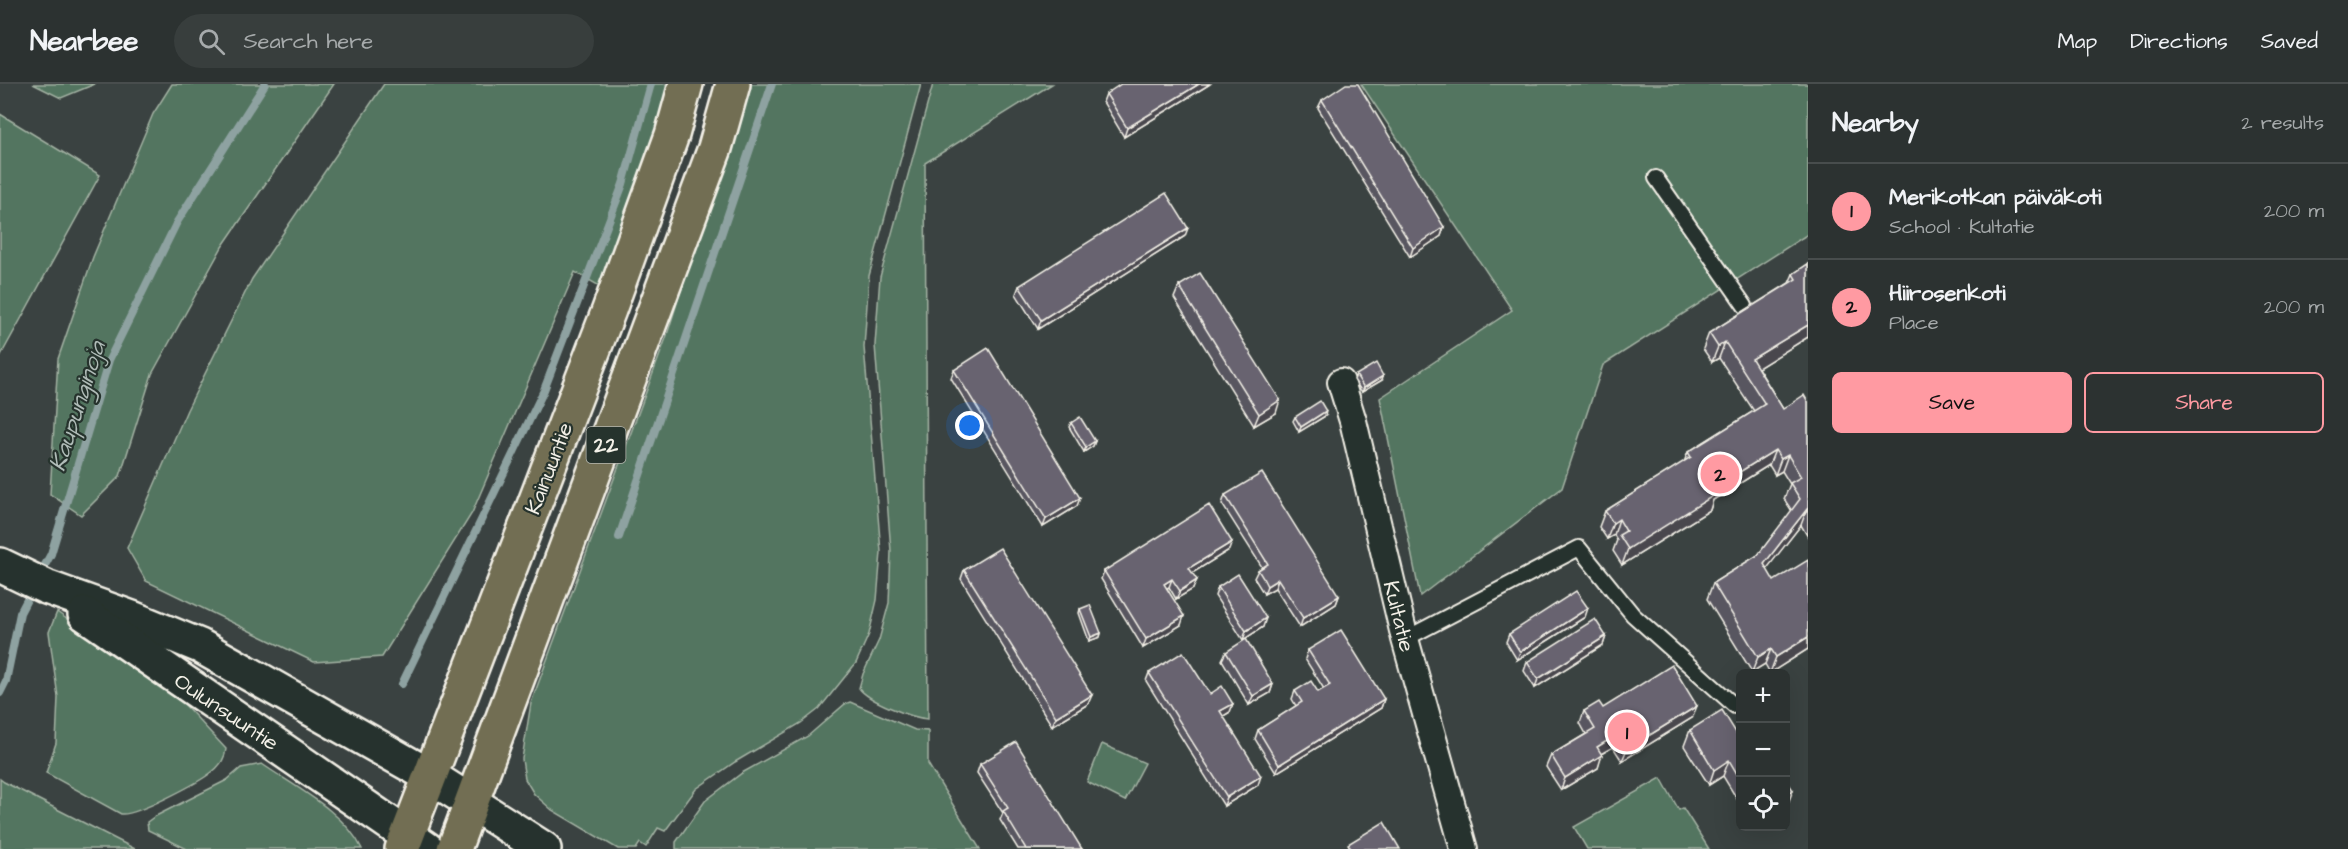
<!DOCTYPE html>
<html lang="en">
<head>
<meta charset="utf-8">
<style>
  body { margin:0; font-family:"Architects Daughter",sans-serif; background:#383e3d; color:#f1f3f6 }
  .controls { position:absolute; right:18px; bottom:18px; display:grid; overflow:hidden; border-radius:9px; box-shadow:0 6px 24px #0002 }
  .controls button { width:54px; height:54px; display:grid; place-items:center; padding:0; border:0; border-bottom:2px solid #484d4d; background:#2c3231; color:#f1f3f6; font:30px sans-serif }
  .you { position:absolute; left:970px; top:342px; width:21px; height:21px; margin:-15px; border:4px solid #fff; border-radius:50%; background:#1a73e8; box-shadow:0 0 0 9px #1a73e833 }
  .badge { display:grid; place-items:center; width:39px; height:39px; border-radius:50%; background:#ff9aa2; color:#111; font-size:20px; font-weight:700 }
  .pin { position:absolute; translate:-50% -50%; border:3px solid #fff; box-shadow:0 2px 6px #0006 }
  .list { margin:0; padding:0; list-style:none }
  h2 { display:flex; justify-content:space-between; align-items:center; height:78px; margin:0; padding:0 24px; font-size:26px }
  h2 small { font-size:20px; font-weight:400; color:#a6aaab }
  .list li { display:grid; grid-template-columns:39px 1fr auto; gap:18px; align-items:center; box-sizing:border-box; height:96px; padding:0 24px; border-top:2px solid #484d4d }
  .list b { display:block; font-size:22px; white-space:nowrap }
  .list p { margin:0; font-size:20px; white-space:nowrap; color:#a6aaab }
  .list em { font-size:20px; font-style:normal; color:#a6aaab }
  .actions { display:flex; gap:12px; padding:18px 24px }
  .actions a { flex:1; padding:14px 0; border:2px solid #ff9aa2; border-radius:9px; text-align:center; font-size:21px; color:#ff9aa2 }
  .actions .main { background:#ff9aa2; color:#111 }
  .icon { flex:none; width:33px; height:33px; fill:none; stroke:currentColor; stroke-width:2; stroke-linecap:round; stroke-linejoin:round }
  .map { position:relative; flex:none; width:1808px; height:765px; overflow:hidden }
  header { display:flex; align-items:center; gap:36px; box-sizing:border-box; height:84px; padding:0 30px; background:#2c3231; border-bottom:2px solid #484d4d }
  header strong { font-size:28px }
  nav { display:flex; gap:33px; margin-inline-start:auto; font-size:21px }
  .search { width:420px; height:54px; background:#383e3d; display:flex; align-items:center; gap:15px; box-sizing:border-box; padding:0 21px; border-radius:33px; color:#a6aaab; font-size:22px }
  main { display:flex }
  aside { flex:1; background:#2c3231 }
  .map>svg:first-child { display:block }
  .green { fill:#537560; stroke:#a4b3a4; stroke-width:1.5 }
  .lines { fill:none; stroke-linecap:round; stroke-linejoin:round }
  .stream { stroke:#8ea2a1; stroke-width:8 }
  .lane-casing { stroke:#f4f1e8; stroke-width:18 }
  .street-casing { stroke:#f4f1e8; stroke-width:30 }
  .secondary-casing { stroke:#f4f1e8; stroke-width:38 }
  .highway-casing { stroke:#f4f1e8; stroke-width:38 }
  .lane { stroke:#26332d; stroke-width:14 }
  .street { stroke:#26332d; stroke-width:26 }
  .secondary { stroke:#26332d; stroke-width:33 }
  .highway { stroke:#726e52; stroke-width:33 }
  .wall { fill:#595660; stroke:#f4f1e8; stroke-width:1.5 }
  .shaded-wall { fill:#48464e; stroke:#f4f1e8; stroke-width:1.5 }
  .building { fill:#676470; stroke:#f4f1e8; stroke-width:1.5 }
  .labels { text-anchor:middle; stroke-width:4.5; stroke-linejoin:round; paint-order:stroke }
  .shield { fill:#26332d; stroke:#b6b8b0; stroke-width:1.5 }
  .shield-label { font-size:21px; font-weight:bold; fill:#f4f1e8 }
  .street-label { font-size:22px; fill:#f4f1e8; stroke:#26332d }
  .water-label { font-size:24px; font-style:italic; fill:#b0bcb8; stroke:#26332d }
</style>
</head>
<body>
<header>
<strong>Nearbee</strong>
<div class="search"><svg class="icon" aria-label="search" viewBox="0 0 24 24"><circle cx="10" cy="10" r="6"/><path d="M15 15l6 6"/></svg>Search here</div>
<nav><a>Map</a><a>Directions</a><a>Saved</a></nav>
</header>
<main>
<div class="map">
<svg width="1808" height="765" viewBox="0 0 1808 765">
  <rect width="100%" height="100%" fill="#3a4241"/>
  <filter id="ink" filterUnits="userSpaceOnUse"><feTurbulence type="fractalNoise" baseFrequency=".0167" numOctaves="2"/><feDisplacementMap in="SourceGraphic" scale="12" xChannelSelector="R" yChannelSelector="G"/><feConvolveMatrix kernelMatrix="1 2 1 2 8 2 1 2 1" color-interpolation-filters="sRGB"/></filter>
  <g filter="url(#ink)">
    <!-- green -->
    <g class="green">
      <polygon points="33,0 95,0 61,14"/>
      <polygon points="172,0 334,0 222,163 152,290 120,392 81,431 50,410 58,275 93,173 153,30"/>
      <polygon points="384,0 673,0 603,204 575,188 472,429 382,573 314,578 146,497 127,464 187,326 252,195"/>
      <polygon points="746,0 921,0 869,192 864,263 881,468 877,516 869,550 856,579 819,625 801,639 735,678 696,705 665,747 658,744 646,763 640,759 636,765 618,765 552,726 534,710 525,695 522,675 531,619 666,254"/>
      <path d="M 933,0 L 1052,0 L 925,79 L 928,635 C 912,634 868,617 859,604 L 863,590 L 879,556 L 889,519 L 891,467 L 875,261 L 880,193 Z"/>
      <polygon points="1361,0 1808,0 1808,150 1603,281 1562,404 1420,512 1380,314 1512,226"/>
      <polygon points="0,30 100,91 0,273"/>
      <path d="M 57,528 L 185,621 L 226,665 C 225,675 220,682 212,688 C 198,699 136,732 121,730 L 46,689 L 56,659 L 58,613 L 49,548 Z"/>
      <polygon points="850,618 915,646 928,647 928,680 980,765 676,765 676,758 705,717 742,689 808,652 845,620"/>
      <polygon points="1102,660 1145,679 1125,717 1087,698"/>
      <path d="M 262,680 C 295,703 345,728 362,765 L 187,765 L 148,746 L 147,738 L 154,733 L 227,696 L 241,684 Z"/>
      <polygon points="1661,694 1679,726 1683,724 1709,765 1587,765 1574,743"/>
      <polygon points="0,695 4,698 135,765 0,765"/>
    </g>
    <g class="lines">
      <!-- stream -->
      <g class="stream">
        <polyline points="619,453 772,0"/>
        <polyline points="39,492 51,470 109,276 177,138 265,0"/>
        <polyline points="402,600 544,306 623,100 651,0"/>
        <polyline points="0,609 6,597 20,529 32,506"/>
      </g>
      <defs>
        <g id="lane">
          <polyline points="1656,94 1745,222"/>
          <polyline points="1405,555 1579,464 1633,531 1735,622"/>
        </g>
        <polyline id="street" points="1341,298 1353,337 1405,555 1464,765"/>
        <g id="secondary">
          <polyline points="0,481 46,503 132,534 200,562 430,692 544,765"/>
          <polyline points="85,530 427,765"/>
        </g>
        <g id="highway">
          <polyline points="402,765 609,226 672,51 686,0"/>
          <polyline points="454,765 715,64 733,0"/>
        </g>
      </defs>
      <!-- lane casing -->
      <use href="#lane" class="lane-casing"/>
      <!-- street casing -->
      <use href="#street" class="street-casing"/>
      <!-- secondary casing -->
      <use href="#secondary" class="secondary-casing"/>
      <!-- highway casing -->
      <use href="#highway" class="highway-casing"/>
      <!-- lane -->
      <use href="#lane" class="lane"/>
      <!-- street -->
      <use href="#street" class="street"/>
      <!-- secondary -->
      <use href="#secondary" class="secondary"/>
      <!-- highway -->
      <use href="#highway" class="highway"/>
    </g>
    <!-- wall -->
    <g class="wall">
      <polygon points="1210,0 1124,53 1103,18 1106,10"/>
      <polygon points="1322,16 1444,143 1441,152 1410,173 1318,24"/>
      <polygon points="1185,152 1038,245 1016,210 1019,202"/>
      <polygon points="1808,180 1808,253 1758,284 1783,325 1808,318 1808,453 1801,441 1766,485 1808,565 1770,589 1765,580 1752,588 1707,515 1713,499 1758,471 1792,427 1784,415 1790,400 1782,387 1775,391 1769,381 1713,416 1710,426 1622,481 1613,467 1617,456 1614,451 1607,455 1599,443 1605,427 1684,378 1688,368 1754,327 1719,274 1712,278 1703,265 1709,249 1789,199 1793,190"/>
      <polygon points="1179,202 1276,329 1254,342 1174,214"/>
      <polygon points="954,286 1077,422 1043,443 951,294"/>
      <polygon points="1356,291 1382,296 1362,308 1354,296"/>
      <polygon points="1325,332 1299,348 1293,337 1295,333"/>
      <polygon points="1071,339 1095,357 1093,362 1084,368 1069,343"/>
      <polygon points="1225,411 1339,512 1336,520 1300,543 1275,504 1264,510 1254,494 1258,486 1262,483 1222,420"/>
      <polygon points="1229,466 1192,489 1193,505 1176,515 1169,503 1167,504 1181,541 1143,564 1101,495 1104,487"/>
      <polygon points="964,486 1088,620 1052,642 961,495"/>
      <polygon points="1218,503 1263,543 1243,556 1215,512"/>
      <polygon points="1080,525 1101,549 1100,553 1089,557 1079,529"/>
      <polygon points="1585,533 1517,576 1506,558 1509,550"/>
      <polygon points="1606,552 1603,561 1535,604 1524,587 1527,578"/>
      <polygon points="1308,566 1384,615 1381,624 1276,689 1255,655 1258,646 1296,622 1292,615 1295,607 1318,608 1324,605 1305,575"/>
      <polygon points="1226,568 1273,600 1270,609 1249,621 1222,576"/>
      <polygon points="1149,589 1210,610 1230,628 1223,632 1258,701 1224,722 1146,597"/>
      <polygon points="1603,624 1692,634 1622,677 1613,663 1601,670 1598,684 1561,706 1546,683 1551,671 1586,650 1580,639 1584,627"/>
      <polygon points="1690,646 1740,655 1740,720 1723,692 1709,701 1684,662"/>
      <polygon points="980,680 1082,765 1018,765 1000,736 1003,729 977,689"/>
    </g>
    <!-- shaded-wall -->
    <g class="shaded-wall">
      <polygon points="1199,0 1210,0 1124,53 1127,44"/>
      <polygon points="1444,143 1441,152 1410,173 1413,164"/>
      <polygon points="1188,144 1185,152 1038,245 1041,236"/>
      <polygon points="1808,241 1808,253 1747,291 1752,275"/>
      <polygon points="1725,258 1719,274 1712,278 1718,263"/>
      <polygon points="1383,292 1382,296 1362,308 1364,304"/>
      <polygon points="1280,316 1276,329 1254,342 1259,330"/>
      <polygon points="1326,327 1325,332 1299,348 1301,343"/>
      <polygon points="1095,357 1093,362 1084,368 1086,363"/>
      <polygon points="1775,366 1769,381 1713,416 1710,426 1622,481 1628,465 1712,405"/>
      <polygon points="1788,371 1782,387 1775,391 1781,375"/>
      <polygon points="1080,414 1077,422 1043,443 1046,435"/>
      <polygon points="1807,425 1801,441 1758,496 1764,480"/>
      <polygon points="1619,435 1614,451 1607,455 1613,439"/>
      <polygon points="1232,458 1229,466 1186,493 1189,484"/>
      <polygon points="1172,495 1169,503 1161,508 1164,500"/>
      <polygon points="1278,495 1275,504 1264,510 1267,502"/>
      <polygon points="1197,496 1193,505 1176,515 1180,507"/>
      <polygon points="1339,512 1336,520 1300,543 1303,534"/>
      <polygon points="1588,524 1585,533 1517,576 1520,568"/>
      <polygon points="1184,532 1181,541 1143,564 1146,555"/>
      <polygon points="1266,534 1263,543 1243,556 1246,547"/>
      <polygon points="1101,549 1100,553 1089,557 1091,553"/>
      <polygon points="1606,552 1603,561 1535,604 1538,595"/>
      <polygon points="1808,553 1808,565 1770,589 1776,573"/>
      <polygon points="1771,565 1765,580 1752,588 1758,573"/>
      <polygon points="1273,600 1270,609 1249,621 1253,612"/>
      <polygon points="1092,611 1088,620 1052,642 1056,633"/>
      <polygon points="1384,615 1381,624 1276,689 1279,681"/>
      <polygon points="1233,620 1230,628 1217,636 1220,627"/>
      <polygon points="1697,622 1692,634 1622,677 1627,665"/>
      <polygon points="1618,650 1613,663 1592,675 1597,663"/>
      <polygon points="1602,671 1598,684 1561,706 1565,694"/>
      <polygon points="1729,676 1723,692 1709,701 1714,686"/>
      <polygon points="1261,692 1258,701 1224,722 1227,713"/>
      <polygon points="1793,706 1787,722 1785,723 1785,710"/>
    </g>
    <!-- building -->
    <g class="building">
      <polygon points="1121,0 1199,0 1127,44 1106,10"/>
      <polygon points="1346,0 1358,0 1444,143 1413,164 1322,16"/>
      <polygon points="1166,109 1188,144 1041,236 1019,202"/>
      <polygon points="1808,180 1808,241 1752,275 1783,325 1804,311 1808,318 1808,428 1807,425 1764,480 1774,497 1808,476 1808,553 1776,573 1771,565 1758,573 1713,499 1758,471 1800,415 1790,399 1801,393 1788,371 1781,375 1775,366 1712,405 1716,410 1628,465 1619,451 1626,447 1619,435 1613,439 1605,427 1691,373 1688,368 1765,320 1725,258 1718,263 1709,249 1796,195 1793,190"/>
      <polygon points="1200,189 1280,316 1259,330 1179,202"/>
      <polygon points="988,264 1080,414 1046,435 954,286"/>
      <polygon points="1376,279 1383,292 1364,304 1356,291"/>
      <polygon points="1320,317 1326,327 1301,343 1295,333"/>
      <polygon points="1080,333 1095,357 1086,363 1071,339"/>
      <polygon points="1262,389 1339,512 1303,534 1278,495 1267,502 1263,494 1258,486 1268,480 1225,411"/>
      <polygon points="1209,421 1232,458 1189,484 1197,496 1180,507 1172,495 1164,500 1184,532 1146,555 1104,487"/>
      <polygon points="1000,464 1092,611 1056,633 964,486"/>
      <polygon points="1238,490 1266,534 1246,547 1218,503"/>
      <polygon points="1576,507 1588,524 1520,568 1509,550"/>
      <polygon points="1090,521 1101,549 1091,553 1080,525"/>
      <polygon points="1595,535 1606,552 1538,595 1527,578"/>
      <polygon points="1341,546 1384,615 1279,681 1258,646 1302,618 1295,607 1311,597 1318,608 1330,601 1308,566"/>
      <polygon points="1246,555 1273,600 1253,612 1226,568"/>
      <polygon points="1183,568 1210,610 1222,602 1233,620 1220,627 1261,692 1227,713 1149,589"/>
      <polygon points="1672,581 1697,622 1627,665 1618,650 1597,663 1602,671 1565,694 1551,671 1595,645 1584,627 1599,618 1603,624"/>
      <polygon points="1722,626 1740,655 1740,695 1729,676 1714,686 1690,646"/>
      <polygon points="1016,658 1082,765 1026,765 1003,727 1008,724 980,680"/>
      <polygon points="1785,694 1793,706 1785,710"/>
      <polygon points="1384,738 1400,765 1351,765 1348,760"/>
    </g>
  </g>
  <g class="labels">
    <!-- shield labels -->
    <rect class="shield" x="586.5" y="343" width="39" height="36" rx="4.5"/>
    <g class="shield-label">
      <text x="606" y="368">22</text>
    </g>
    <!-- street labels -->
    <g class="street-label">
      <text transform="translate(548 384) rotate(-69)" y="8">Kainuuntie</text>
      <text transform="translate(1400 532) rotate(76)" y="8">Kultatie</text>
      <text transform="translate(227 627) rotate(34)" y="8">Oulunsuuntie</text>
    </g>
    <!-- water labels -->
    <g class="water-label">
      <text transform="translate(77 322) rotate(-72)" y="8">Kaupunginoja</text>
    </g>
  </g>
</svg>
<div class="controls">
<button>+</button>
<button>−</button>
<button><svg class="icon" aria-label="locate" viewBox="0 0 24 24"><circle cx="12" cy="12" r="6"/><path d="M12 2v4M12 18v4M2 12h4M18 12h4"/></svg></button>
</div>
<div class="you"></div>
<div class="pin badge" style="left:1627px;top:648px">1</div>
<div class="pin badge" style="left:1720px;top:390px">2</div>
</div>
<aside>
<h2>Nearby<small>2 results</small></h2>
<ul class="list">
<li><span class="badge">1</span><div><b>Merikotkan päiväkoti</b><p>School · Kultatie</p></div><em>200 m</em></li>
<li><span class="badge">2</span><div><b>Hiirosenkoti</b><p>Place</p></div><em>200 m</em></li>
</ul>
<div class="actions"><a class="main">Save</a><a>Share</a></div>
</aside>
</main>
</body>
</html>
